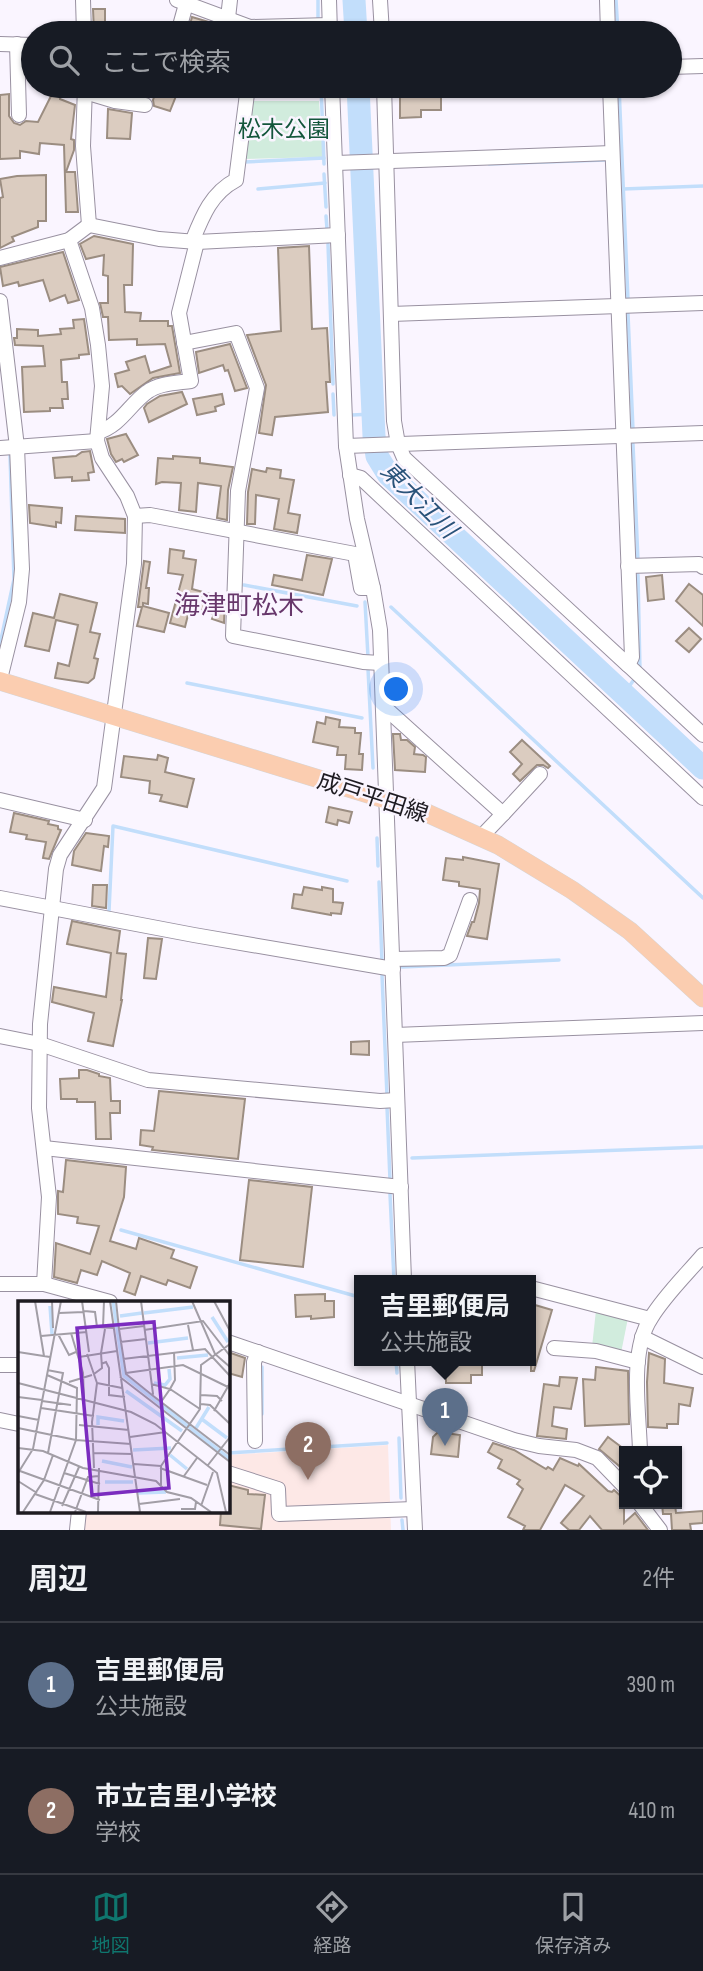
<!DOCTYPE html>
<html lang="ja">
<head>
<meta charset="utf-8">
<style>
  body { margin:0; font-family:"Sofia Sans Condensed","Noto Sans JP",sans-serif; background:#242831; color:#f1f3f6 }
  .controls { position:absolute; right:21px; bottom:21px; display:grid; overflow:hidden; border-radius:0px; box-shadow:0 2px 5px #0004 }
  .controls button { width:63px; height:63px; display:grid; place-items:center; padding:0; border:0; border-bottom:2px solid #363941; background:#171b24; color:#f1f3f6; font:35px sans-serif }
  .you { position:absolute; left:397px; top:690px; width:24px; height:24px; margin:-18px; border:5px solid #fff; border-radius:50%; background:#1a73e8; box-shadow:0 0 0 10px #1a73e833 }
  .badge { display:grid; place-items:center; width:46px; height:46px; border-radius:50%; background:#0f766e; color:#fff; font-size:23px; font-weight:700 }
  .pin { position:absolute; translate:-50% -58px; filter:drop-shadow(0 2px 4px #0008) }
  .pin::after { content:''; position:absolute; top:37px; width:24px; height:21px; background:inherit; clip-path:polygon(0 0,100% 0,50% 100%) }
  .popup { position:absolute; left:354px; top:1275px; width:182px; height:91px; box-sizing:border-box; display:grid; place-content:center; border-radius:0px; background:#171b24; filter:drop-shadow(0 2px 5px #0005); font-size:23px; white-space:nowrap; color:#9ea1a6 }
  .popup b { font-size:26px; color:#f1f3f6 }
  .popup::after { content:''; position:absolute; left:50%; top:100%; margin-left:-14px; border:14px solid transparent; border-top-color:#171b24 }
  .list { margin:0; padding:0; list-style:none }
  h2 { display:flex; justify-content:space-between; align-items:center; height:91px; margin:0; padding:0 28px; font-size:30px }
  h2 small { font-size:23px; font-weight:400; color:#9ea1a6 }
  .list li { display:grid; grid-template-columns:46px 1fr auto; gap:21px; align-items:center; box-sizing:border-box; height:126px; padding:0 28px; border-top:2px solid #363941 }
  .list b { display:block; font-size:26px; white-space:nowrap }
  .list p { margin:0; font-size:23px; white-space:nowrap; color:#9ea1a6 }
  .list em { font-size:23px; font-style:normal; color:#9ea1a6 }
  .icon { flex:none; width:38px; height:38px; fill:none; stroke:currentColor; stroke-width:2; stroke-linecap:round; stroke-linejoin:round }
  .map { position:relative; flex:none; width:703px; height:1530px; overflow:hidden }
  .search { position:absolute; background:#171b24; box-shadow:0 2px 5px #0004; left:21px; right:21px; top:21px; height:77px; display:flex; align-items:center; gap:18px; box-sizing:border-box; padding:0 24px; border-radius:38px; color:#9ea1a6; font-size:26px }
  .sheet { height:343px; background:#171b24 }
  nav { display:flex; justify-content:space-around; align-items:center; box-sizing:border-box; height:98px; border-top:2px solid #363941; background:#171b24; font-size:19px; color:#9ea1a6 }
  nav a { display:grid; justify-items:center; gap:4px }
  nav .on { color:#0f766e }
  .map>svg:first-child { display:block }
  .education { fill:#fde8e6 }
  .green { fill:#d1ecdd }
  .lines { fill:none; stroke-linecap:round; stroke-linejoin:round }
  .stream { stroke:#c2defb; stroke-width:3.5 }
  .river { stroke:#c2defb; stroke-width:23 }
  .building { fill:#dbccc0; stroke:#9b8d81; stroke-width:2 }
  .minor-casing { stroke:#9991a1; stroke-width:16 }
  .major-casing { stroke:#d6d6d7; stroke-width:19 }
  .minor { stroke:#fff; stroke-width:14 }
  .major { stroke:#fbcdb0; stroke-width:18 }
  .labels { text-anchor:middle; stroke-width:5; stroke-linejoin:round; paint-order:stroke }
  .park-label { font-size:23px; fill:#13563b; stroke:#faf5ff }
  .street-label { font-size:23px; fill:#1e1b21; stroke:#faf5ff }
  .water-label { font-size:24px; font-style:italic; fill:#2a537a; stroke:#faf5ff }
  .quarter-label { font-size:26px; fill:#67376b; stroke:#faf5ff }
  .inset-river { fill:none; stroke:#c2defb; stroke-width:3.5 }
  .inset-road { fill:none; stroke:#a29ea6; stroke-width:2 }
  .view { fill:#7b2cbf; fill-opacity:0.15; stroke:#7b2cbf; stroke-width:3.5 }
  .inset-edge { fill:none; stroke:#1e1b21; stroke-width:3.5 }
</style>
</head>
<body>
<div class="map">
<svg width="703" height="1530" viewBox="0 0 703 1530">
  <rect width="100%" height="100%" fill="#faf5ff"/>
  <!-- education -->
  <polygon class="education" points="388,1445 391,1530 81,1530 83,1511 228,1511 228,1455"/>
  <!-- green -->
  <g class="green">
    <polygon points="250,101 319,101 323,157 243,159"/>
    <polygon points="596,1310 628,1318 621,1353 592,1347"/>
  </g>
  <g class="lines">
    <!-- stream -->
    <g class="stream">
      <polyline points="318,0 318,21"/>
      <polyline points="616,0 618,33"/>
      <polyline points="321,86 324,164"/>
      <polyline points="619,86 628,300"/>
      <polyline points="244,162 324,158"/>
      <polyline points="489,164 605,160"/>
      <polyline points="324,174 326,207"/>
      <polyline points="258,189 325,183"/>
      <polyline points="623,189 703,186"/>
      <polyline points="326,216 327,229"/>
      <polyline points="328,244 333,384"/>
      <polyline points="628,314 633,430 634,430"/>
      <polyline points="333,394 334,415"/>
      <polyline points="352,415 373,414"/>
      <polyline points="633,444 638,561"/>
      <polyline points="638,575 640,671"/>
      <polyline points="244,585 357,606"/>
      <polyline points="365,602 368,657"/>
      <polyline points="391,607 703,898"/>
      <polyline points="0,644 14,579 10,455"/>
      <polyline points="368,669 373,768"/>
      <polyline points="187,683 362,718"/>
      <polyline points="623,695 633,681"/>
      <polyline points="377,838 378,866"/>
      <polyline points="379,882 382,962"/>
      <polyline points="109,911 113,826 347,881"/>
      <polyline points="402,967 559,960"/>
      <polyline points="382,975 387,1096 384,1095"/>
      <polyline points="387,1107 390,1180"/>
      <polyline points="412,1158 703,1147"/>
      <polyline points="390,1194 394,1280"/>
      <polyline points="121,1230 359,1297"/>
      <polyline points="396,1360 397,1373"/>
      <polyline points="262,1414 262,1367"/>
      <polyline points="399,1438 401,1498"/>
      <polyline points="228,1453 387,1443"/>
      <polyline points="402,1520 403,1530"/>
    </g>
    <!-- river -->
    <g class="river">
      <polyline points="354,0 356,33"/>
      <polyline points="358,86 374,436 377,456 388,474 703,768"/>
    </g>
  </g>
  <!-- building -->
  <g class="building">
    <polygon points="93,9 105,9 105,32 94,32"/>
    <polygon points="192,17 212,23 209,33 188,32"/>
    <polygon points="56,86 61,86 60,99 75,105 71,139 74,140 74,150 66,172 75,172 78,212 66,212 64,145 40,143 39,154 20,151 20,158 0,159 0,95 9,94 9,116 14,123 20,125 26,121 38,122"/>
    <polygon points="158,86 180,86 170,111 154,106 153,100"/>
    <polygon points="400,86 441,86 441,110 421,110 421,117 400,118"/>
    <polygon points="108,109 132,113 130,139 107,138"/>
    <polygon points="46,175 46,221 38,221 38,227 12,237 14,241 0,248 0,198 3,197 0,179 17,176"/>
    <polygon points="94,236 133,244 132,285 124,285 125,312 141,313 140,321 168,321 168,326 172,326 180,373 153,378 130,394 122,386 118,387 115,374 129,370 126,362 145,356 150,373 171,366 165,344 137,345 137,339 109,340 108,317 103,317 100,303 108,303 108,276 103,275 104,255 86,259 80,244"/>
    <polygon points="309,246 312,329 327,328 330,382 326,382 328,412 275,417 272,435 259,433 266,385 247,335 281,331 278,248"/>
    <polygon points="63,252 79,300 68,303 65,295 50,301 43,280 19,286 18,282 3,286 0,267"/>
    <polygon points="84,319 89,354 79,355 79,358 61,360 62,382 67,382 68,399 62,399 63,408 50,408 50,411 24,412 22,367 45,366 43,346 15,345 14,338 17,338 17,329 38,330 38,336 61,334 60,329 74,328 73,320"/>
    <polygon points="230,344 247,388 235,391 228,370 225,371 223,365 199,373 196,352"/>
    <polygon points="182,392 187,404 149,422 144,408 147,404 160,396"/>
    <polygon points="222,394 224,404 215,407 216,411 197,415 193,399"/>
    <polygon points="126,434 138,455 124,462 122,459 116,462 111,454 107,439"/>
    <polygon points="90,451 94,472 88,473 89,480 72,481 72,477 55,478 53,458 76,456 82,452"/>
    <polygon points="173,456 200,458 200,463 233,467 228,490 227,520 217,518 221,486 198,483 196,512 179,510 181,483 162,482 156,484 158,458 173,459"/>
    <polygon points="267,468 281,470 280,478 294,480 288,513 300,515 297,533 274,529 279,499 256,495 255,524 247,524 248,492 252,469 266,472"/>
    <polygon points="29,505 62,508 61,523 56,522 56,527 30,523"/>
    <polygon points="76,516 125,519 125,533 75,530"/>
    <polygon points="170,549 184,551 183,558 196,560 192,589 225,598 224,623 212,619 214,614 190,607 185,627 170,623 183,575 168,573"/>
    <polygon points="307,555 332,559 323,595 272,585 274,575 302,580"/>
    <polygon points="144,561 150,562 146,588 149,588 148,604 143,603 143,606 169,613 164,632 137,626 142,607 138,607"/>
    <polygon points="662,575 664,599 648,601 646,577"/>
    <polygon points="689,584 703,595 703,626 676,601"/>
    <polygon points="60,594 97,603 90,632 100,634 94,658 98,659 94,678 88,683 55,678 58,663 69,666 78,625 56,620 49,651 25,646 33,613 54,618"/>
    <polygon points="689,628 701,639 689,652 676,641"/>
    <polygon points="326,717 340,720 339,727 355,728 355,733 361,733 359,754 363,754 362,770 345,769 346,755 337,755 338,747 313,742 317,722 325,724"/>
    <polygon points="393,734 400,734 401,740 407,740 415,747 414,754 423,755 426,757 425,772 395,770"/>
    <polygon points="522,740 550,766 548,768 543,765 537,765 520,781 513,774 522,764 510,752"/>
    <polygon points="158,755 168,758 165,772 194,779 187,807 160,801 162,795 149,793 150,781 121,777 124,756 157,760"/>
    <polygon points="329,807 352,812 349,823 338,820 337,825 326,822"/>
    <polygon points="14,813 49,821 48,824 58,826 58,829 61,830 49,859 43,858 46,842 26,839 27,835 10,832"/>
    <polygon points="86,833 109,836 108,847 104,846 101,871 72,865 74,851"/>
    <polygon points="463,857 499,864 487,939 467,936 472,922 474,922 479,903 480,889 459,886 459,882 443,880 446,858 463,860"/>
    <polygon points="93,885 107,885 106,908 92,906"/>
    <polygon points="304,887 322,890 322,887 333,889 333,902 343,903 341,914 331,913 331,915 292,908 294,894 302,895"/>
    <polygon points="72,921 120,931 117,953 126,954 121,1000 122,1000 113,1046 88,1041 94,1013 52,1002 54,987 106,997 111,953 67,944"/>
    <polygon points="148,938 162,939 156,979 144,978"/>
    <polygon points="369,1041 369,1055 351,1054 351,1042"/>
    <polygon points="79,1070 87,1070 99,1074 99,1076 110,1078 111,1101 120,1101 120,1113 110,1113 111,1139 96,1139 95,1102 77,1102 77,1099 61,1099 60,1079 79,1078"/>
    <polygon points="159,1091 245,1099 238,1159 152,1150 153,1147 140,1145 141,1130 154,1131"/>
    <polygon points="66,1160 126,1167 124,1197 110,1241 136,1249 139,1238 174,1250 171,1258 197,1267 190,1288 168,1280 166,1285 141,1276 135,1295 124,1291 130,1273 102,1261 97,1275 81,1270 77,1283 54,1277 56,1243 90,1254 99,1226 77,1223 78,1217 58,1214 58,1191 63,1192"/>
    <polygon points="249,1180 312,1187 303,1267 240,1260"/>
    <polygon points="325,1294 325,1301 334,1301 334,1317 311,1319 311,1316 296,1317 295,1295"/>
    <polygon points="535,1305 552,1310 534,1371 531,1371 531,1321"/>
    <polygon points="228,1352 245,1358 242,1377 228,1373"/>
    <polygon points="649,1353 665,1359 664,1383 693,1388 690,1406 679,1404 678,1424 667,1424 667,1428 648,1427 647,1382"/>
    <polygon points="446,1362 482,1362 482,1375 471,1375 471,1383 446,1383"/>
    <polygon points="596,1367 628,1371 629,1424 585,1426 583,1379 595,1380"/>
    <polygon points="560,1377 577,1378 571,1409 554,1407 552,1426 567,1429 566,1439 537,1436 544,1384 559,1386"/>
    <polygon points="438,1432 460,1435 458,1457 431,1454 433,1437"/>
    <polygon points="608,1437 624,1449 624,1470 599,1449"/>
    <polygon points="493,1443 514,1450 546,1469 548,1467 553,1470 560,1458 578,1466 579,1464 608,1491 612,1492 614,1490 624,1499 624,1523 635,1513 648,1530 602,1530 590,1516 579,1530 569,1530 561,1523 584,1496 565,1485 540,1530 523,1530 525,1526 508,1517 523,1489 517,1484 520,1480 498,1468 502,1460 488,1452"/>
    <polygon points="228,1485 248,1490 248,1494 265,1495 261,1529 220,1525 221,1511 228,1511"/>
    <polygon points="662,1504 675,1504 676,1513 703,1511 703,1523 690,1524 691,1530 672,1530 671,1514 663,1514"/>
  </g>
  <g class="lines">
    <defs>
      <g id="minor">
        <polyline points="83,0 84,33"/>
        <polyline points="177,0 250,27 330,25"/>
        <polyline points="329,0 330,32"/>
        <polyline points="380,0 382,33"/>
        <polyline points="607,0 608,33"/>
        <polyline points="228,18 230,0"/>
        <polyline points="178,33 186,4"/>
        <polyline points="0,44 33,45"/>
        <polyline points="17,44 19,115"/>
        <polyline points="670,67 703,66"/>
        <polyline points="85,86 83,146 89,225"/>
        <polyline points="332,86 346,446 357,519 373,588 380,630 404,1280"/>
        <polyline points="384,86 394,421 398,444 404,458 628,665 632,657 610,86"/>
        <polyline points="85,92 115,101 145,105"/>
        <polyline points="336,163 612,153"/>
        <polyline points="89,225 159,239 197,242 338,235"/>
        <path d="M 192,242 C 202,217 211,193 236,180 L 248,86"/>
        <polyline points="0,258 69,240 89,225"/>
        <polyline points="0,301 17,447 22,569 19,602 0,679"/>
        <polyline points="391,314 703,303"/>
        <polyline points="184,343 236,333 257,388 238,491 233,636 363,662 381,663"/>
        <path d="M 98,432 C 120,426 130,404 147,392 C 159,383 177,383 191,381 L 179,313 L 197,242"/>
        <polyline points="346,446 703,433"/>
        <polyline points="0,448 97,441"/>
        <polyline points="350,475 361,478 703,798"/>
        <polyline points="135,516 150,515 355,554 361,588 373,588"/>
        <polyline points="628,566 699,564 703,567"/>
        <polyline points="628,665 703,735"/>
        <polyline points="383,706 503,814 481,837"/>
        <polyline points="0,800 85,820"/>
        <polyline points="503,814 540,774"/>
        <polyline points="0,898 194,935 393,969"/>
        <polyline points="392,959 444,958 450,955 470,900"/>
        <polyline points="395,1035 703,1023"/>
        <polyline points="0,1036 40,1044 148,1080 380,1101 397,1100"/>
        <polyline points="44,1148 401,1187"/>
        <polyline points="0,1284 44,1284 110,1302"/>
        <polyline points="44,1284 49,1197 39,1108 40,1024 56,869 60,855 104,788 134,564 135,516 127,496 102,458 97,441 102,386 98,345 92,308 69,240"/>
        <polyline points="531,1288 650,1319"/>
        <polyline points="642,1337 703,1367"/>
        <polyline points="228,1342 514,1440 539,1446 576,1450 597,1458 624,1486"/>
        <polyline points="554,1348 596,1351 638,1362"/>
        <polyline points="407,1360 415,1530"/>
        <polyline points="0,1365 19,1365"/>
        <polyline points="0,1420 19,1424"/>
        <polyline points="255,1441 254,1362 258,1352"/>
        <path d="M 640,1451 C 639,1412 629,1351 651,1318 C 665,1295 686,1275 703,1255"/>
        <polyline points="228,1473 278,1489 279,1514 414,1509"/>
        <polyline points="640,1504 660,1530"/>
        <polyline points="77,1530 79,1511"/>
      </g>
      <polyline id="major" points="0,681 420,810 498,845 572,890 630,931 703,998"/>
    </defs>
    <!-- minor casing -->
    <use href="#minor" class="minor-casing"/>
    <!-- major casing -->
    <use href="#major" class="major-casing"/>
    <!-- minor -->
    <use href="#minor" class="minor"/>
    <!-- major -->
    <use href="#major" class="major"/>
  </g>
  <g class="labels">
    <!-- park labels -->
    <g class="park-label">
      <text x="284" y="137">松木公園</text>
    </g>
    <!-- street labels -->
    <g class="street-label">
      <text transform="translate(373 797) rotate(18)" y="8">成戸平田線</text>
    </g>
    <!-- water labels -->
    <g class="water-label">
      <text transform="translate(419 500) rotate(45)" y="8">東大江川</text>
    </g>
    <!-- quarter labels -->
    <g class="quarter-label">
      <text x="239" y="614">海津町松木</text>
    </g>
  </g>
  <!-- overview -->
  <g transform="translate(18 1301)">
    <rect width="212" height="212" fill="#faf5ff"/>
    <path class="inset-river" d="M 95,0 L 106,75 L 212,158M 32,5 L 34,33M 126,12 L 175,6M 102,15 L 124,12M 194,16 L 210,41M 130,42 L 170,37M 159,57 L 190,54M 136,82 L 147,84 L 152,78 L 151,68M 108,90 L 164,130M 185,119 L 209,137M 80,124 L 80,116 L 106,120M 178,127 L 191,106M 115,149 L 153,147M 152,154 L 169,168M 84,160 L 114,166M 87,181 L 115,181M 120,192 L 148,191"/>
    <path class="inset-road" d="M 17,0 L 26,55M 34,0 L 35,27M 64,0 L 71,51M 92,0 L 122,211M 98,0 L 101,28M 123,0 L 135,93 L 134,94 L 108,73 L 101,28 L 126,25M 174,0 L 197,53 L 212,66M 196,0 L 212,30M 66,10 L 77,11 L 79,26 L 96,27M 41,12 L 66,11M 170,24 L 175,49M 85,26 L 86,0M 126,29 L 185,20 L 212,55M 53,32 L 65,72 L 66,98M 40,33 L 51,54 L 58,51M 23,35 L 69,31M 102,41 L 128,38M 0,51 L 32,56M 156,51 L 157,79 L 152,88 L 182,108M 83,52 L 87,28M 69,53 L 79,82 L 74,121 L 76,167M 61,56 L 99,50M 105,58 L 187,48 L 212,75M 83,63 L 88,61 L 91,67 L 91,94 L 107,96M 29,69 L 45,72 L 30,152M 108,72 L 165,64 L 212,87M 76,73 L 84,67 L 83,52M 102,76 L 212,161M 51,81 L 74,74M 0,82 L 113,111 L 137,123 L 199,172 L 208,211M 79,82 L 104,87M 133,83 L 152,88 L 143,101M 134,94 L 212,154M 183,94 L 199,95 L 204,100M 0,96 L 24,99M 24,100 L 53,104M 183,103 L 192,104 L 212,123M 23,107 L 76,115M 196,110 L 212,82M 0,115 L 21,119M 61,124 L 111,129M 0,127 L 58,139 L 59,87 L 29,74M 112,136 L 148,131M 0,147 L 25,150 L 65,167 L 138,180 L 149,191 L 173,197 L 193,211M 75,152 L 114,153M 116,163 L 143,165M 190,164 L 212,136M 142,167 L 189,184M 2,170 L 82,199M 0,172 L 15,148 L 43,0M 46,172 L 82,183M 166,175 L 179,157M 0,180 L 19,192M 143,184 L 143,165 L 182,108 L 183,64 L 212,43M 17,193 L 68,211M 121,203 L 162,198M 44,205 L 61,166M 183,205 L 195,171M 163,208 L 177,208 L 178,201M 5,211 L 26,179 L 35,154M 32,211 L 58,139 L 113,143M 57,211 L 70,176 L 81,175M 80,211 L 81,167"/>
    <path class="view" d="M 136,21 L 151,187 L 74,194 L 59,27 Z"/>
    <rect width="212" height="212" class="inset-edge"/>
  </g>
</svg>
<div class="controls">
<button><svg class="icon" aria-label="locate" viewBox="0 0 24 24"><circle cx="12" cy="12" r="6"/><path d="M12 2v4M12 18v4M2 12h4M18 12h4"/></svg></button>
</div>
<div class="you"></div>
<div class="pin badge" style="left:445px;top:1446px;background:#5c6f8a">1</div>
<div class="popup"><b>吉里郵便局</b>公共施設</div>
<div class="pin badge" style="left:308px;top:1480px;background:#8d6e63">2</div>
<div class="search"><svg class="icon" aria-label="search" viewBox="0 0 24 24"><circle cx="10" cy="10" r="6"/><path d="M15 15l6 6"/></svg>ここで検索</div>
</div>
<section class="sheet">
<h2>周辺<small>2件</small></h2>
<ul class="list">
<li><span class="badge" style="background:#5c6f8a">1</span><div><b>吉里郵便局</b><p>公共施設</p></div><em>390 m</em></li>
<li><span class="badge" style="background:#8d6e63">2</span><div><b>市立吉里小学校</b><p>学校</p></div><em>410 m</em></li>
</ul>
</section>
<nav>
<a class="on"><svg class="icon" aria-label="map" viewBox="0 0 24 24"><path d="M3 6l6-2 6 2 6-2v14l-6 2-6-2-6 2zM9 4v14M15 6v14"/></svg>地図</a>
<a><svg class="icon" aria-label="directions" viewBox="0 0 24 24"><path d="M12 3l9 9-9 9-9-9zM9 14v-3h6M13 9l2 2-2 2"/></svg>経路</a>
<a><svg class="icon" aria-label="saved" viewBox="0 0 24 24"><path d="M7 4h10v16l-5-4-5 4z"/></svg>保存済み</a>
</nav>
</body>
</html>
